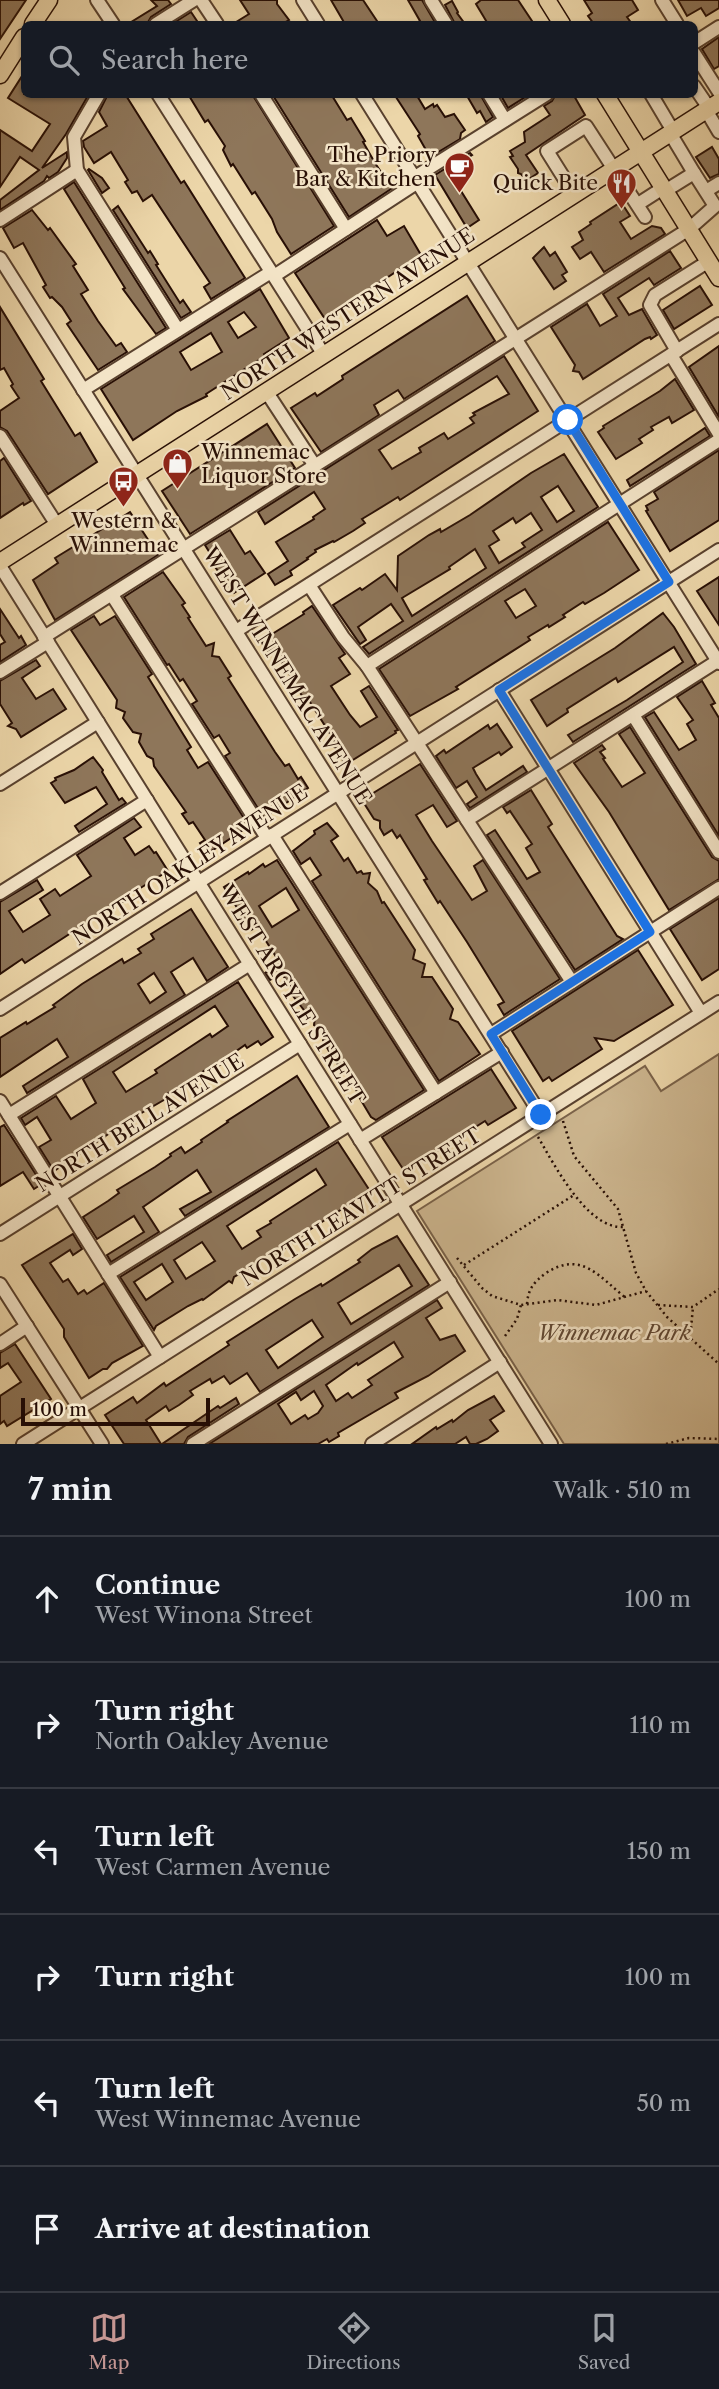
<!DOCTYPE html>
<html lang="en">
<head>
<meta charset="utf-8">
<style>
  body { margin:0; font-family:"Libre Caslon Text",serif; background:#20242c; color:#f1f3f6 }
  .scale { position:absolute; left:21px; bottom:18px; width:189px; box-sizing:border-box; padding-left:7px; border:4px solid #280f05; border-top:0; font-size:19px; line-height:24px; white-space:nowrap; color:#280f05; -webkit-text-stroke:5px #f3e4c7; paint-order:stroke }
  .stop { position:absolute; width:21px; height:21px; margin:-16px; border:5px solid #1a73e8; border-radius:50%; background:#fff }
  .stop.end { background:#1a73e8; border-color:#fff; box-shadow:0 2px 7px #0008 }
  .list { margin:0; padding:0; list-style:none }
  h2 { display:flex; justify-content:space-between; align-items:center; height:91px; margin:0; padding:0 28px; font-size:30px }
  h2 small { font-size:23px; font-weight:400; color:#9ea1a6 }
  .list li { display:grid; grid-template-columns:46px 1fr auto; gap:21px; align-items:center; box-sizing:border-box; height:126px; padding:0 28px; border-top:2px solid #363941 }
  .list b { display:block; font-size:26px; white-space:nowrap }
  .list p { margin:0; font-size:23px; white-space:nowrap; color:#9ea1a6 }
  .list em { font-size:23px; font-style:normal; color:#9ea1a6 }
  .icon { flex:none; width:38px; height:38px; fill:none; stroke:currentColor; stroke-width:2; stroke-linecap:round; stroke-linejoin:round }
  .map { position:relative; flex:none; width:719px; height:1444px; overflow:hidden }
  .search { position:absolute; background:#171b24; box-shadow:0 2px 5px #0004; left:21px; right:21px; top:21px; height:77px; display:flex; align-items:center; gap:18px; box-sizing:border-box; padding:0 24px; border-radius:10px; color:#9ea1a6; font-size:26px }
  .sheet { height:847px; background:#171b24 }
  nav { display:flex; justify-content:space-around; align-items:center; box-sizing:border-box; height:98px; border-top:2px solid #363941; background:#171b24; font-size:19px; color:#9ea1a6 }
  nav a { display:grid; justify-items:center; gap:4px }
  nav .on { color:#c59692 }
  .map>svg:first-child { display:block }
  .green { fill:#cbb48d; stroke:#7a6249; stroke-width:2 }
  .building { fill:#8e765a; stroke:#280f05; stroke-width:2; fill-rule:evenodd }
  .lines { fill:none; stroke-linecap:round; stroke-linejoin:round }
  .minor-casing { stroke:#59412e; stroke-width:16 }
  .major-casing { stroke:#280f05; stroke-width:19 }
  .path { stroke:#280f05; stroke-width:2.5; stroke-dasharray:2 3.5; stroke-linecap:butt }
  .minor { stroke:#f3e4c7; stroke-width:12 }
  .major { stroke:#ecd6a9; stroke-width:16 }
  .route { stroke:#1a73e8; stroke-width:9 }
  .labels { text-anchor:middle; stroke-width:5; stroke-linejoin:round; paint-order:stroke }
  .poi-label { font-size:21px; fill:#280f05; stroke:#f3e4c7; text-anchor:end }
  .street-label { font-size:21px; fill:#280f05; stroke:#f3e4c7 }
  .park-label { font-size:21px; font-style:italic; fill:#614935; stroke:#f3e4c7 }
</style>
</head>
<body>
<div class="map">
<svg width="719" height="1444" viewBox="0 0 719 1444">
  <rect width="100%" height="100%" fill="#ecd6a9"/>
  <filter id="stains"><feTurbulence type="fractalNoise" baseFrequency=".00286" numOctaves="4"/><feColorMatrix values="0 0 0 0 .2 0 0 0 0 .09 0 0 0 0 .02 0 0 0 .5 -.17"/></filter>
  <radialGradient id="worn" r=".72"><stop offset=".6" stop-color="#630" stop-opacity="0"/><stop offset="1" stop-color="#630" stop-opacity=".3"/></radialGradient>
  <!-- green -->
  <polygon class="green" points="719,1054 719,1444 564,1444 417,1211 645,1066 661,1091"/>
  <!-- building -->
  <g class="building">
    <polygon points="0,0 26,0 0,39"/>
    <polygon points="151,0 168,0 171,4 151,17 147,24 128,24 157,6"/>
    <polygon points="240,0 277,0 277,4 289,20 282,24 233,24 249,14"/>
    <polygon points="331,0 363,0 379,24 345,24"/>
    <polygon points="408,0 422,0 436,24 415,24 420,21"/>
    <polygon points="481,0 518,0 534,24 488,24 476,4"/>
    <polygon points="584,0 632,0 638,10 627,17 632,24 594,24 588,16 592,13"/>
    <polygon points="678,0 719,0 719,8 706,16 701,8 687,16"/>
    <polygon points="452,1 458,12 457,13 465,24 455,24 445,5"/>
    <polygon points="191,12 199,24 172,24"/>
    <polygon points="719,37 719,66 714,69 702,49"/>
    <polygon points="24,73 24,94 89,94 66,134 42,168 67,152 67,158 58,172 49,178 47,176 44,181 0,210 0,200 39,170 20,157 0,187 0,130 32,151 50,124 8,98"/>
    <polygon points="108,94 125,94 181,183 184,181 245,278 211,299 204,287 210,283 152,195 143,201 137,191 132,193 125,182 128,180 111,152 94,163 84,147 83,141 107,126 99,112"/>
    <polygon points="188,94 252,94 334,226 291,254 277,232 272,219 255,192 252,194 233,164 231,166 223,150 225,146 208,120 205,122"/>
    <polygon points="272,94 331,94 347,120 351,118 365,141 363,142 375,163 387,181 389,179 394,187 349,217"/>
    <polygon points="394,94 416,94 425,109 433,104 434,107 437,105 445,117 454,114 465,130 461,133 460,139 430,157 418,136 420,134"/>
    <polygon points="466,94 480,94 493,117 486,122 480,111 477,113"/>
    <polygon points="500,94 530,94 508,108"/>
    <polygon points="556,94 573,94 585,115 526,155 538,173 526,181 521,174 518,173 518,169 510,157 513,156 510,151 525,142 524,132 550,115 544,106 552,101"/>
    <polygon points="712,147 719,159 719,174 710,178 696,157"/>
    <polygon points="470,153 472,155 448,170 479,220 467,228 435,175"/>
    <polygon points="89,169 102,178 109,188 102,193 88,170"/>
    <polygon points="74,182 166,328 156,334 123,289 125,288 64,189"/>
    <polygon points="621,202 630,216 620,222 631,239 652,226 661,228 665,234 604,272 591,252 580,259 572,247 583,240 579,232 591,224 590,222"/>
    <polygon points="118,206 148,253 150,251 158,264 156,265 180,303 183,300 191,312 181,318 113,210"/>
    <polygon points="32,210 48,230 50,228 76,264 73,266 88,290 81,294 98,321 116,346 121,343 127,352 98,370 67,324 71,321 62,307 52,297 50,298 43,287 46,285 23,243 14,248 3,228"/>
    <polygon points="377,220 387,236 404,226 421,255 325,319 295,273"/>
    <polygon points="544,247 550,256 555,252 567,272 562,275 566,281 554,289 533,258"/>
    <polygon points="670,251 681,268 654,285 649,278 618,298 629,315 642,309 657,335 651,339 650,337 645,339 583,379 579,372 573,371 575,365 551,327 587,304 600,326 617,316 603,294"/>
    <polygon points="700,286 712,305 674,329 663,310"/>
    <path d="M 260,289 L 289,338 L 264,354 L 265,356 L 206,394 L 207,396 L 177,411 L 133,440 L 101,389 ZM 244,312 L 256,327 L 238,338 L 228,322 ZM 211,333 L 222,352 L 191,370 L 180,352 Z"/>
    <polygon points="467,296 495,341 404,399 398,390 374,405 379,415 321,452 291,408 315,393 317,396 343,379 342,376"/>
    <polygon points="0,307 44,379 41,381 75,436 80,433 97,462 48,494 7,431 0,427 0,411 19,398 11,386 13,384 4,368 0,370"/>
    <polygon points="719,346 719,417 689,367"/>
    <path d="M 504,356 L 538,411 L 400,500 L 398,497 L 372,513 L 362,519 L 365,523 L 353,531 L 334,542 L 333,541 L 315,550 L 316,552 L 307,558 L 308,559 L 290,571 L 292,575 L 275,585 L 268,574 L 288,561 L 276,542 L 314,519 L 313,517 L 325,509 L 314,492 L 265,524 L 258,512 ZM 497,376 L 509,394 L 473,413 L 475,415 L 470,418 L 474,423 L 448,439 L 444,433 L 419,448 L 421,452 L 392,469 L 379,450 Z"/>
    <polygon points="675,379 694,410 672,423 669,417 651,427 653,430 639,439 642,443 616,459 598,432 604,428 603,426 660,391"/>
    <polygon points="267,424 295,468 190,534 162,491"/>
    <polygon points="705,428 710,436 630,486 627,480"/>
    <polygon points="719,450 719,520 670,551 646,511 648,510 646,506 658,499 654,492"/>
    <path d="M 564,454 L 598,507 L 369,654 L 363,647 L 403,621 L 391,604 L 358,627 L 366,640 L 360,644 L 333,605 L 360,588 L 362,590 L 385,574 L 397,590 L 398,556 L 429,535 L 440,529 L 441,532 L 470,515 L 531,473 ZM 558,486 L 574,511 L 557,522 L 541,497 ZM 531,513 L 542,530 L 522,543 L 525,547 L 499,563 L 489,546 L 499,540 L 493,531 L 513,518 L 516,523 ZM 475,549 L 486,568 L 412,616 L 402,598 L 450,569 L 449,567 Z"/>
    <polygon points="4,458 31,501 24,505 23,503 0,518 0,461"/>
    <polygon points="130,512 158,555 55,620 33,580 58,563 55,558"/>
    <path d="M 608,522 L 639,570 L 604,593 L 585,604 L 583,602 L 563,615 L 565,617 L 549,627 L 548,625 L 528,637 L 530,640 L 456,687 L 458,689 L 410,716 L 379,669 ZM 525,589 L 536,606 L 516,618 L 505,601 Z"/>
    <polygon points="230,530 245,554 250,551 265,573 234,593 210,560 213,558 205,545"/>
    <polygon points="163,572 185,603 182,605 190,617 188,618 206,646 214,643 212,656 219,657 231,676 228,678 275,752 285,766 289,764 298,779 301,777 308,788 264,818 225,756 230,753 219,735 214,738 192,704 197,701 183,679 180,681 169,664 167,665 124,597"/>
    <polygon points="719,577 719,625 697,591"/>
    <polygon points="312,606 345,654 339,658 350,674 331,686 350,715 360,727 377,717 361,691 369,686 398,730 395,731 396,733 348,763 343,762 342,752 333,746 334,740 308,699 305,701 284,665 271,649 267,652 261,641 304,614 303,612"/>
    <polygon points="0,609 19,638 21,636 26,645 0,662 0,645 5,642 0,634"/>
    <polygon points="663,613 674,627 696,664 573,742 568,735 627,700 683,662 674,647 618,682 616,678 567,709 568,712 547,726 531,700 615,648"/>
    <polygon points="94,616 100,625 115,616 152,674 148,677 191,747 187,750 198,768 208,762 249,826 207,854 200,843 205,840 193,822 189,824 182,814 186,812 154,766 153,759 147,756 139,742 141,734 133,732 123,718 125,712 116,708 117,700 71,630"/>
    <polygon points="36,660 40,666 22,678 36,699 53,689 66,709 21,737 16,729 8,726 12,723 0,704 0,681"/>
    <polygon points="702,681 715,703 711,705 719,718 719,836 645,717 654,712 679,750 696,740 687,724 693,720 677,697"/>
    <polygon points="497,724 512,747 501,755 499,752 473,768 476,774 486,790 523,766 527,772 470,808 467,804 477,797 467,781 456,788 436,756 444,750 446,753 488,725 490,729"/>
    <polygon points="630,727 712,857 719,861 719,879 669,910 609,812 574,763 602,745 605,749 600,752 605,758 603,759 622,787 645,773 619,734"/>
    <polygon points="93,757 103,770 102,772 119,800 122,798 126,803 79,832 75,826 107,804 96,787 65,803 51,783 56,780 55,778 74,770"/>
    <polygon points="420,764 457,821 447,827 433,805 416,815 432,841 472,900 487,891 474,866 483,860 560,979 504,1015 498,1005 504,1002 467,942 440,901 438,903 424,880 427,879 400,835 397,838 392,830 384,835 380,828 380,821 374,819 362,800"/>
    <polygon points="531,790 552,824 548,827 617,936 623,939 575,970 487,835 495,830 527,879 540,872 526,848 532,844 510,811 507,813 503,807"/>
    <polygon points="134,818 141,827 124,838 135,855 149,846 154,853 156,852 168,871 129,895 130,897 118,905 117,903 25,963 22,959 0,974 0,902 37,880 43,890 9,911 23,932 50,915 40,899 55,889 60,896 91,876 77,855"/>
    <polygon points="327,823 338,836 331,841 344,861 348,858 357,873 361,871 363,874 370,873 368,883 377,891 382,903 384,902 415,950 413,959 425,964 422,977 432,977 453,1009 450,1019 458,1022 480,1054 439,1081 312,881 321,875 310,858 301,864 293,851 315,834 314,831"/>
    <path d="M 277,860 L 424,1090 L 376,1120 L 371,1117 L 359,1097 L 360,1096 L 352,1084 L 353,1081 L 348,1074 L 343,1072 L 330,1053 L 323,1040 L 324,1033 L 314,1025 L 315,1017 L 307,1014 L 293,996 L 298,992 L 288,984 L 282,973 L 270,980 L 265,973 L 280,963 L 257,927 L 251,930 L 224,887 L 248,872 L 249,874 L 263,864 L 265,867 ZM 286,888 L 299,910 L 272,927 L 259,906 Z"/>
    <polygon points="719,898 719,969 702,980 670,929"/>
    <path d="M 191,909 L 228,967 L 207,981 L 193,958 L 171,972 L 185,995 L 27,1093 L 23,1086 L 68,1057 L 57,1039 L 0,1077 L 0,1038 L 26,1022 L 27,1024 L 55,1007 L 53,1005 L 82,984 L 122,959 L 124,963 L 141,953 L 138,949 L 154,939 L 151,934 ZM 154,973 L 166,992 L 150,1003 L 138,984 Z"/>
    <polygon points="638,950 673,1005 614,1041 595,1038 602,1049 552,1081 549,1077 543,1081 512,1031"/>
    <path d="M 238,982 L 273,1037 L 261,1045 L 258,1041 L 247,1048 L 245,1045 L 225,1059 L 226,1061 L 215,1068 L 213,1065 L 195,1077 L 196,1078 L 184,1085 L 183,1084 L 167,1094 L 169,1097 L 126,1122 L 54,1171 L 39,1147 L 51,1140 L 37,1117 L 25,1125 L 21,1118 L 56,1096 L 71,1119 L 96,1103 L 83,1079 ZM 215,1006 L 228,1026 L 212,1037 L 210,1034 L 184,1051 L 155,1070 L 157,1073 L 126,1092 L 113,1072 Z"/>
    <polygon points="491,1069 516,1108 488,1125 485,1121 405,1172 382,1137"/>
    <polygon points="297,1076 329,1127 185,1216 180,1209 211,1192 197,1170 143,1207 159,1232 111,1262 107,1255 144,1232 134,1216 97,1239 83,1217 108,1201 119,1193 117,1190 155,1167 171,1156 170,1154 181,1147 185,1153 202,1142 201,1140 228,1122 227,1121"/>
    <polygon points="4,1125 42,1184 34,1189 23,1172 0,1186 0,1127"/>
    <path d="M 338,1142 L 370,1191 L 311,1229 L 273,1257 L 271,1254 L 248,1268 L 248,1273 L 243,1272 L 234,1277 L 232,1283 L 229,1281 L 203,1300 L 202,1299 L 188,1306 L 156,1326 L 154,1330 L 120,1277 ZM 316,1169 L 326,1185 L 270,1221 L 271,1223 L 257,1231 L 261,1237 L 242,1249 L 227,1226 ZM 202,1242 L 215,1261 L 186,1279 L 174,1260 ZM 162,1264 L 173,1282 L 146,1300 L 134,1282 Z"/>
    <polygon points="73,1234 82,1249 73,1255 70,1250 50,1263 63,1282 68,1279 78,1294 84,1290 87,1294 104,1283 143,1346 112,1363 107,1369 103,1369 89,1378 64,1337 64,1329 22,1265"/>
    <path d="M 397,1236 L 429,1285 L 260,1392 L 247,1373 L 230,1384 L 224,1376 L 212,1383 L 210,1379 L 190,1391 L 193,1395 L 179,1405 L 169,1411 L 166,1406 L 146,1420 L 161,1444 L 124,1444 L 105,1415 L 133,1397 L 137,1403 L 164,1383 L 166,1386 L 229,1345 L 227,1342 L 295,1299 L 321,1284 L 322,1286 L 360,1262 L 358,1260 L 372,1249 ZM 399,1265 L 412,1286 L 351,1324 L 338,1303 ZM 312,1320 L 323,1337 L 278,1368 L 266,1350 Z"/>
    <path d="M 437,1300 L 442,1308 L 426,1318 L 440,1340 L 455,1335 L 465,1351 L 428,1376 L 395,1393 L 398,1398 L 338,1433 L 339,1436 L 329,1442 L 327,1439 L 318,1444 L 209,1444 ZM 394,1342 L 403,1357 L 368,1380 L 372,1385 L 352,1398 L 348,1393 L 336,1401 L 326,1385 L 357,1363 L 358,1365 ZM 314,1391 L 323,1406 L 318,1413 L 308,1419 L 305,1415 L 291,1424 L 278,1404 L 296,1392 L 301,1400 Z"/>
    <polygon points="15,1344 51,1399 7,1426 4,1421 0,1424 0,1396 21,1382 8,1363 0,1368 0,1353"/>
    <polygon points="494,1396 504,1411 490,1420 498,1431 487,1439 476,1444 470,1444 466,1437 455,1444 412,1444 436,1427 437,1429 452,1420 453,1422 468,1410"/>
    <polygon points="236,1398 239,1404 188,1437 184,1444 162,1444 218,1406 220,1408"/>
  </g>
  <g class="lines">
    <defs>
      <g id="minor">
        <polyline points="97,0 113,24"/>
        <polyline points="201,0 217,24"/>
        <polyline points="303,0 318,24"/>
        <polyline points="431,0 446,24"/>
        <polyline points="662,0 677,24"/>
        <polyline points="156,24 194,0"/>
        <polyline points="694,43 719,27"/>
        <polyline points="694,53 719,92"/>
        <polyline points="694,86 709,108"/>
        <polyline points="99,94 74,137 77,170 178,330"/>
        <polyline points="158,94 324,355"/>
        <polyline points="261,94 346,229"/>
        <polyline points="362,94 719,663"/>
        <polyline points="489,94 505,120"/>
        <polyline points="651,94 673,131"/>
        <polyline points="706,110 719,132"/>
        <polyline points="670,133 694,173"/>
        <polyline points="415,177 547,94"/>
        <polyline points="706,191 719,183"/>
        <polyline points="574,194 547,151 586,126 645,217"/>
        <polyline points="638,204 663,188"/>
        <polyline points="0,220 77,170"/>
        <polyline points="0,258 541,1115"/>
        <polyline points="274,276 418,182"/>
        <polyline points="677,351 650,305 655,295 709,261"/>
        <polyline points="671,355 719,434"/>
        <polyline points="83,390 271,272"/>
        <polyline points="266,391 315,466"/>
        <polyline points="0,436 57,525"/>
        <polyline points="0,566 551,1444"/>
        <polyline points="309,585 343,637 367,666 572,982"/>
        <polyline points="112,595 267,838"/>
        <polyline points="236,631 719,324"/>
        <polyline points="44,637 689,229 715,206 694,173 665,191"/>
        <polyline points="367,666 719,440"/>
        <polyline points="0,672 48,642"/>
        <polyline points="499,690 701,1013"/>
        <polyline points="633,715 719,852"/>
        <polyline points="0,784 98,722"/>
        <polyline points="467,820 719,660"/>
        <polyline points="272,835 436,1093"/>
        <polyline points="0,893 147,800"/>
        <polyline points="0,1009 719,550"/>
        <polyline points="491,1034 719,888"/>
        <polyline points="0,1101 160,1357"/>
        <polyline points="9,1115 250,964"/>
        <polyline points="360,1140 502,1052"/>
        <polyline points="0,1234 300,1044"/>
        <polyline points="108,1274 350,1124"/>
        <polyline points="0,1284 102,1444"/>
        <polyline points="0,1344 27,1326"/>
        <polyline points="23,1444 719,1002"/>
        <polyline points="193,1444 450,1282"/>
        <polyline points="372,1444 500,1362"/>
      </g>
      <g id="major">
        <polyline points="547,0 562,24"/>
        <polyline points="33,24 49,0"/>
        <polyline points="0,75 24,37"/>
        <polyline points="605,94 719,278"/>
        <polyline points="0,562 719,102"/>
      </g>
    </defs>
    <!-- minor casing -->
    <use href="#minor" class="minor-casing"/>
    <!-- major casing -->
    <use href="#major" class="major-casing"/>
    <!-- path -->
    <g class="path">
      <polyline points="563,1121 574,1156 618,1209 636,1273 646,1291 667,1317 719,1364"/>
      <path d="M 538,1137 C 554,1164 587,1229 623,1227"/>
      <polyline points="457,1258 482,1288 492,1296 521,1305 557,1300 596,1305 646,1291"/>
      <polyline points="464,1265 574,1195"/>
      <path d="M 527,1304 C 528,1289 534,1282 546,1273 C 582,1250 599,1277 626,1298"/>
      <polyline points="658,1305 693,1307 719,1289"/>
      <polyline points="505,1336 517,1319 521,1305"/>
      <polyline points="690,1339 693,1307"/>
      <polyline points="666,1444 689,1438 719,1439"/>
    </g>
    <!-- minor -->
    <use href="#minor" class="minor"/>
    <!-- major -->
    <use href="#major" class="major"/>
  </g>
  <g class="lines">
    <!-- route -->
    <polyline class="route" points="541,1115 491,1034 650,932 499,690 669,582 568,420"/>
  </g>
  <!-- icons -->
  <defs>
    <symbol id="cafe-pin" viewBox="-11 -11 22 30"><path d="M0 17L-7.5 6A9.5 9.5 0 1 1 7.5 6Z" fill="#8f2418" stroke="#f3e4c7"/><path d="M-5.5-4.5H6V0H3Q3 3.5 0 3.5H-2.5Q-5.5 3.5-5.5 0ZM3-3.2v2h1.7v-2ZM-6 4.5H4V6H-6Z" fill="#fff"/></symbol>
    <symbol id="restaurant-pin" viewBox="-11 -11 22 30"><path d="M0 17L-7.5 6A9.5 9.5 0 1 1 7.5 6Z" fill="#8f2418" stroke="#f3e4c7"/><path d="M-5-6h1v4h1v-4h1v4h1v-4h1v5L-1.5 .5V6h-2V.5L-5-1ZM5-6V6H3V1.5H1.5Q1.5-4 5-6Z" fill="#fff"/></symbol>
    <symbol id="shop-pin" viewBox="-11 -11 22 30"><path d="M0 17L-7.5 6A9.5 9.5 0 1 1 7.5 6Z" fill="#8f2418" stroke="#f3e4c7"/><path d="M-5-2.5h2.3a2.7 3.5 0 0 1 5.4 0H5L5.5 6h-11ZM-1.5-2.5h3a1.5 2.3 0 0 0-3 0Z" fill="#fff"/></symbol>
    <symbol id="bus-pin" viewBox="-11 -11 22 30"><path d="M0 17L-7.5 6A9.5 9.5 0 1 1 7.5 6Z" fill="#8f2418" stroke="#f3e4c7"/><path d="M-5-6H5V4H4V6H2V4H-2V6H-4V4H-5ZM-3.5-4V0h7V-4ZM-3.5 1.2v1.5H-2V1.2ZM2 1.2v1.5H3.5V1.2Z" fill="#fff"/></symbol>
  </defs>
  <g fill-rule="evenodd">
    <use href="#cafe-pin" x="442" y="150" width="35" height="47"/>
    <use href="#restaurant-pin" x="604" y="166" width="35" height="47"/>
    <use href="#shop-pin" x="160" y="446" width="35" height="47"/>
    <use href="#bus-pin" x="106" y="464" width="35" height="47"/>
  </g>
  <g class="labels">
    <!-- poi labels -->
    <g class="poi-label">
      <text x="436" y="162">The Priory<tspan x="436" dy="24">Bar &amp; Kitchen</tspan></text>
      <text x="598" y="190">Quick Bite</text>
      <text x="201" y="459" text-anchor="start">Winnemac<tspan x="201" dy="24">Liquor Store</tspan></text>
      <text x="124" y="528" text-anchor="middle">Western &amp;<tspan x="124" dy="24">Winnemac</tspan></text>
    </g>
    <!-- street labels -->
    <g class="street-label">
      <text transform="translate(348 314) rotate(-33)" y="7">NORTH WESTERN AVENUE</text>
      <text transform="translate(287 676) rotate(58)" y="7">WEST WINNEMAC AVENUE</text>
      <text transform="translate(190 865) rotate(-33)" y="7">NORTH OAKLEY AVENUE</text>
      <text transform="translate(292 995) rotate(58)" y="7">WEST ARGYLE STREET</text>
      <text transform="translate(140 1123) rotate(-32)" y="7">NORTH BELL AVENUE</text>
      <text transform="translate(361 1207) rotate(-32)" y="7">NORTH LEAVITT STREET</text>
    </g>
    <!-- park labels -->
    <g class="park-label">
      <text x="614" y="1340">Winnemac Park</text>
    </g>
  </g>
  <rect width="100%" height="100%" filter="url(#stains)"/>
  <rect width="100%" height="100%" fill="url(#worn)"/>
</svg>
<div class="scale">100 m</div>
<div class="stop" style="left:568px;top:420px"></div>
<div class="stop end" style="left:541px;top:1115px"></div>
<div class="search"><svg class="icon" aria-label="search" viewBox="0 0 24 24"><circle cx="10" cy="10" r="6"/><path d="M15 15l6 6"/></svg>Search here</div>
</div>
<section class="sheet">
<h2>7 min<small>Walk · 510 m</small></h2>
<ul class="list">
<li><svg class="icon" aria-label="ahead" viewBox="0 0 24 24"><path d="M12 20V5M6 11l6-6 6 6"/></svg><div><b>Continue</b><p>West Winona Street</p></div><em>100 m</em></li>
<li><svg class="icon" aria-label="right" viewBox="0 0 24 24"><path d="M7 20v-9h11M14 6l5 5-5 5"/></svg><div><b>Turn right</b><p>North Oakley Avenue</p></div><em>110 m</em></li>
<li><svg class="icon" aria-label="left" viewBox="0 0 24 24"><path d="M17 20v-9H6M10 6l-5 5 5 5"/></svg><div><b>Turn left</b><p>West Carmen Avenue</p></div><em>150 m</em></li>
<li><svg class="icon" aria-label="right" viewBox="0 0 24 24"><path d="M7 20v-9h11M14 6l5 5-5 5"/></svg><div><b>Turn right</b></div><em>100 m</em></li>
<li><svg class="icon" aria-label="left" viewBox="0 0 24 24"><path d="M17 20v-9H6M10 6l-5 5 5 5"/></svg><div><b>Turn left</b><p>West Winnemac Avenue</p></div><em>50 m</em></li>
<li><svg class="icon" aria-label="arrive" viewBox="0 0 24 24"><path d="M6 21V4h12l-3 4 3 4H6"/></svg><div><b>Arrive at destination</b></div></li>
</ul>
</section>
<nav>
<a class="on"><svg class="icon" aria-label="map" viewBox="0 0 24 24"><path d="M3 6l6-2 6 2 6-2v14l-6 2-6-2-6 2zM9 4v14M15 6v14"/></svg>Map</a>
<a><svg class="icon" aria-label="directions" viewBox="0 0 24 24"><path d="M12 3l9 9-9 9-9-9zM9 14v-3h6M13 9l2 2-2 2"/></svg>Directions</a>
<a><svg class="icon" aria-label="saved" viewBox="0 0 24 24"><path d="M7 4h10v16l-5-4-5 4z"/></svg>Saved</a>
</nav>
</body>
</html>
